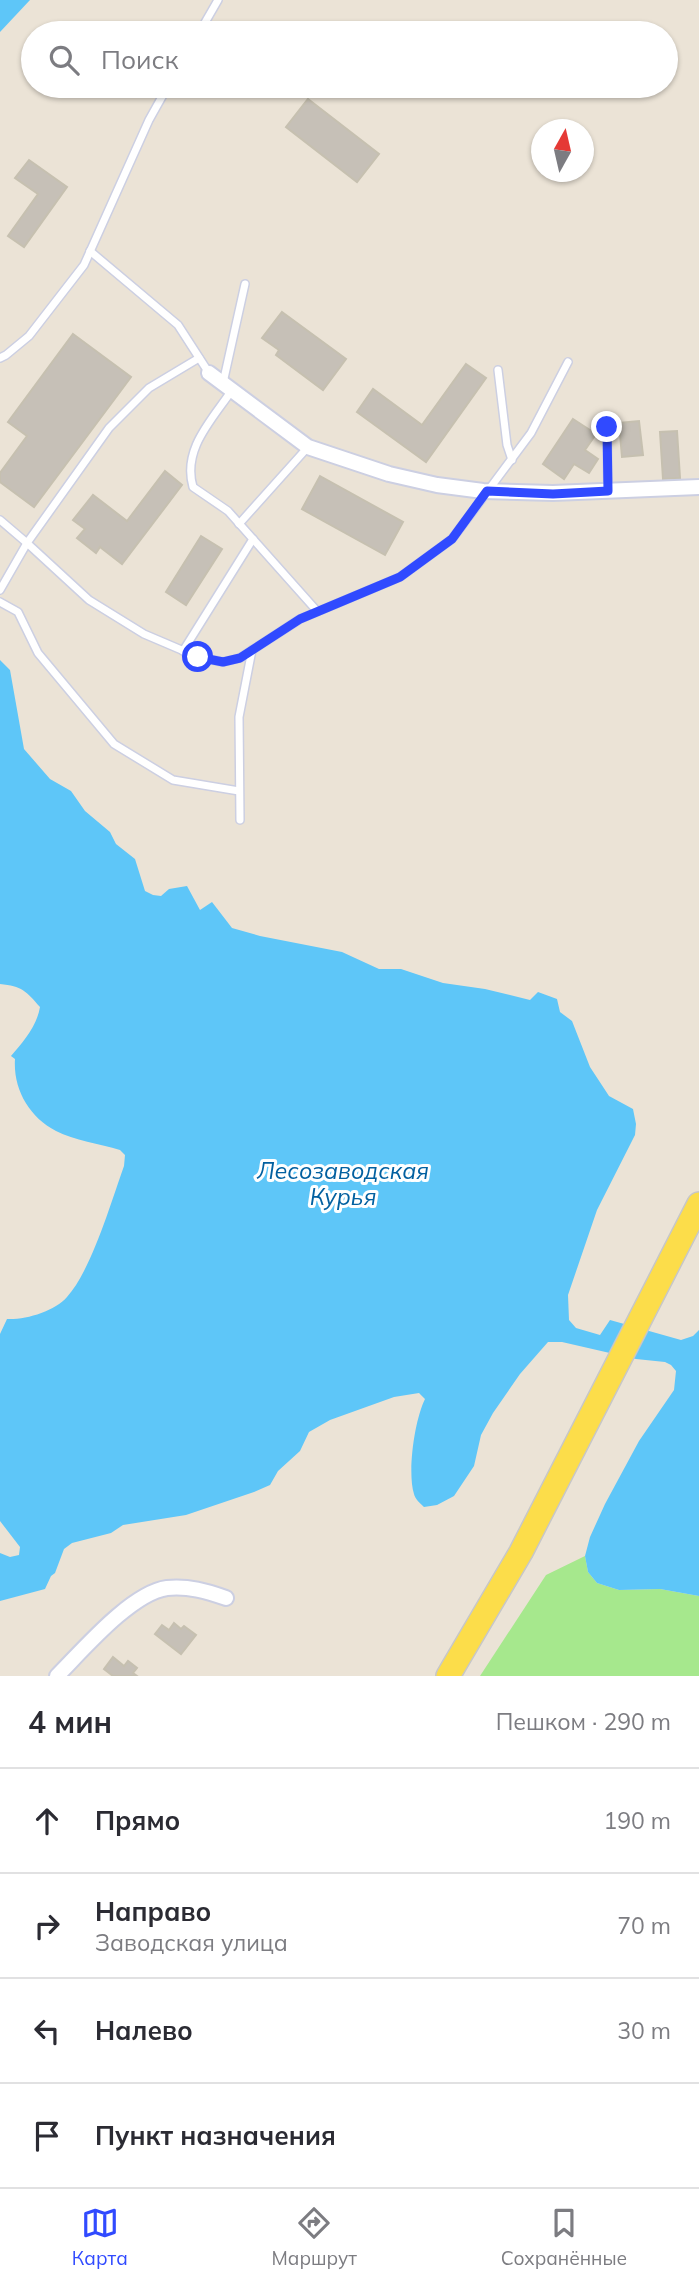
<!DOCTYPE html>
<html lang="ru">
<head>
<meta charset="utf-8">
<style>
  body { margin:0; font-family:Mulish,sans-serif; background:#f2f2f3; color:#2b2b33 }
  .compass { position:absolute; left:531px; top:119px; width:63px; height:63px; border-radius:50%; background:#fff; box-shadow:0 2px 5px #0004; rotate:8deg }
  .stop { position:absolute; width:21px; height:21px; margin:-16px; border:5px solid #304aff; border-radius:50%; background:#fff }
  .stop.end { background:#304aff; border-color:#fff; box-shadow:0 2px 7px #0008 }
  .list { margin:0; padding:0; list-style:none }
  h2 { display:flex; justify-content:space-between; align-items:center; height:91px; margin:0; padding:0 28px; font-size:30px }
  h2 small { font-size:23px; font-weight:400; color:#7c7c81 }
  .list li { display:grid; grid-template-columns:46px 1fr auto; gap:21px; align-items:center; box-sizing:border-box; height:105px; padding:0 28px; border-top:2px solid #e1e1e2 }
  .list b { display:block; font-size:26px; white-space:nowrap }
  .list p { margin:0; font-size:23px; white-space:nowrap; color:#7c7c81 }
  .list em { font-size:23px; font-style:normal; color:#7c7c81 }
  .icon { flex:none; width:38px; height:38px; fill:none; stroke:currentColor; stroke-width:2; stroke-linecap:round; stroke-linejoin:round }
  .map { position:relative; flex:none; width:699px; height:1676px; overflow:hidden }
  .search { position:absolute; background:#fff; box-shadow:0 2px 5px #0004; left:21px; right:21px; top:21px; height:77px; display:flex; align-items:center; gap:18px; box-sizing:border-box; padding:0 24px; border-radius:38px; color:#7c7c81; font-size:26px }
  .sheet { height:511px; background:#fff }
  nav { display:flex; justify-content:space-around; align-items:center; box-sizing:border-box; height:98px; border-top:2px solid #e1e1e2; background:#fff; font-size:19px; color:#7c7c81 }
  nav a { display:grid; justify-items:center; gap:4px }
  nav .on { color:#304aff }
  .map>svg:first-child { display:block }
  .green { fill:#a6e88d }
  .water { fill:#5ec6f8 }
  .building { fill:#c6c0b7; stroke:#c6c0b0; stroke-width:2 }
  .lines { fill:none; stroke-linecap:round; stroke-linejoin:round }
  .lane-casing { stroke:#cccfe2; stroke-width:10 }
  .street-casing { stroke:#cccfe2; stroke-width:18 }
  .primary-casing { stroke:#c7c7c7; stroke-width:26 }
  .lane { stroke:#fff; stroke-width:7 }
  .street { stroke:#fff; stroke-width:14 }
  .primary { stroke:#fcdd4a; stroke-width:23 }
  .route { stroke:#304aff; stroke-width:9 }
  .labels { text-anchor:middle; stroke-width:6; stroke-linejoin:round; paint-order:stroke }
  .water-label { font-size:23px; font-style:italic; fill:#0260a0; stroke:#fff }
</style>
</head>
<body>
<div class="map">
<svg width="699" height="1676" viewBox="0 0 699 1676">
  <rect width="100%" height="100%" fill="#ebe3d6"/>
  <!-- green -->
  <polygon class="green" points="585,1556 588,1572 597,1583 619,1590 660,1589 699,1596 699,1676 480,1676 546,1575"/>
  <!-- water -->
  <g class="water">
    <polygon points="0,0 30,0 0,32"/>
    <path d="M 0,660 L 10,670 L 24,749 L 50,779 L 71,791 L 85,811 L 110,832 L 116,844 L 135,859 L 145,891 L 153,895 L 161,896 L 169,889 L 187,886 L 200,910 L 212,902 L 232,928 L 260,936 L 342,952 L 379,969 L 401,969 L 443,983 L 485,989 L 530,1000 L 538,992 L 557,999 L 560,1012 L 572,1021 L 590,1067 L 609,1096 L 633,1109 L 636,1124 L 635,1135 L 597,1210 L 568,1295 L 569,1320 L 576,1328 L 600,1335 L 610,1320 L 681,1340 L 693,1336 L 699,1330 L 699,1596 L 660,1589 L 619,1590 L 597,1583 L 588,1572 L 585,1556 L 590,1537 L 605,1504 L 639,1441 L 674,1390 L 676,1371 L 671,1365 L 665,1362 L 636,1359 L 562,1342 L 548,1342 L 520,1374 L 493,1413 L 481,1435 L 474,1466 L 454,1496 L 437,1505 L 424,1507 C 420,1503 415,1499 414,1494 C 407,1471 415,1419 425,1399 L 419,1393 L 394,1397 L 330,1420 L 309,1432 L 300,1451 L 278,1471 L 270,1485 L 254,1492 L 186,1515 L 123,1525 L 111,1533 L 72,1543 L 64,1549 L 55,1573 L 51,1576 L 45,1589 L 0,1601 L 0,1553 L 10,1557 L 19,1555 L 20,1547 L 0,1521 L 0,1334 L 7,1319 C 26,1320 55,1311 67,1297 C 92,1269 111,1202 124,1166 L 125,1155 L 120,1150 C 100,1144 74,1140 56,1131 C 29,1117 13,1089 15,1059 L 11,1056 C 23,1042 37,1026 40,1007 C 26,991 22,986 0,984 Z"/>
  </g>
  <!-- building -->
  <g class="building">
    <polygon points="308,99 379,154 357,182 286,127"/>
    <polygon points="29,160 67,187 24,247 8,236 38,194 15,178"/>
    <polygon points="282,312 346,359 323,390 276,355 279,350 262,338"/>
    <polygon points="73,334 131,377 34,507 0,482 0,473 27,436 8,422"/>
    <polygon points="466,364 486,378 426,462 357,412 373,389 422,425"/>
    <polygon points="573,419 596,434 585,450 598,459 589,473 574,464 564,479 543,464"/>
    <polygon points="639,421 643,455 622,457 619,423"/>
    <polygon points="677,431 680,478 663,479 660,432"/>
    <polygon points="165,471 182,485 122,564 100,547 96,553 77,538 85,529 73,520 93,495 127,521"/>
    <polygon points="320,476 403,522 385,555 302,509"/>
    <polygon points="201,536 222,549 186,605 166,592"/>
    <polygon points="174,1623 181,1629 184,1626 196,1635 181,1654 155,1634 162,1625 169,1630"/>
    <polygon points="113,1657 124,1666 128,1661 137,1668 133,1673 137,1676 113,1676 104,1669"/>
  </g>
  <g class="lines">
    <defs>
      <g id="lane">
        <polyline points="199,33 218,0"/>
        <polyline points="90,251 178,325 209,373"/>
        <polyline points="0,358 6,355 29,336 84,265 149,120 168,86"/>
        <polyline points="498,370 507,445 512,460"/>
        <polyline points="223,383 245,284"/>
        <path d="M 232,390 C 212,420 182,449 193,487 L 228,511 L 317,611"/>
        <polyline points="607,427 608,491"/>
        <polyline points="0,520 27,543 109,428 149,388 199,358"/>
        <polyline points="239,524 308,447"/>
        <polyline points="0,590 27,543 89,600 144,634 198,657 223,662 240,658 300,619 400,577 452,539 531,433 568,362"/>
        <polyline points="0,602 18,612 38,653 114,744 173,780 239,791"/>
        <polyline points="183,651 253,539"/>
        <polyline points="240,820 239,717 252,650"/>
      </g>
      <g id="street">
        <polyline points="209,373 308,447 389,474 437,485 483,491 553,493 699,487"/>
        <path d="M 57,1676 C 82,1651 131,1593 167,1588 C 189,1586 206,1591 226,1598"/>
      </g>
      <polyline id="primary" points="448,1676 521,1552 699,1204"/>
    </defs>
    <!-- lane casing -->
    <use href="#lane" class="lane-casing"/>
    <!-- street casing -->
    <use href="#street" class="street-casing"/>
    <!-- primary casing -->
    <use href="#primary" class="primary-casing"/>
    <!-- lane -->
    <use href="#lane" class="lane"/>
    <!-- street -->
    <use href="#street" class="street"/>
    <!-- primary -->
    <use href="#primary" class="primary"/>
  </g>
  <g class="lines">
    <!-- route -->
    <polyline class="route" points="198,657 223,662 240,658 300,619 400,577 452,539 487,491 553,494 608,491 607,427"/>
  </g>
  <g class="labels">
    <!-- water labels -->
    <g class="water-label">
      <text x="343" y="1179">Лесозаводская<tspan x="343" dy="26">Курья</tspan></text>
    </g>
  </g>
</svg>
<svg class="compass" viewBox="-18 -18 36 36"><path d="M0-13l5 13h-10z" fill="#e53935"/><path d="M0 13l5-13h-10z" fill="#7c7c81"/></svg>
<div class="stop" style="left:198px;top:657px"></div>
<div class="stop end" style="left:607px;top:427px"></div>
<div class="search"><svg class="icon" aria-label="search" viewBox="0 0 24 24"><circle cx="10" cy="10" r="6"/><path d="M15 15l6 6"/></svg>Поиск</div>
</div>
<section class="sheet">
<h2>4 мин<small>Пешком · 290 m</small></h2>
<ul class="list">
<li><svg class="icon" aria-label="ahead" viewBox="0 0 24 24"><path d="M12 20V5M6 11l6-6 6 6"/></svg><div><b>Прямо</b></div><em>190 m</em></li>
<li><svg class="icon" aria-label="right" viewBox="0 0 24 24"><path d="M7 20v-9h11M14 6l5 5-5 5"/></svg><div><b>Направо</b><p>Заводская улица</p></div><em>70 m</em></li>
<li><svg class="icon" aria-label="left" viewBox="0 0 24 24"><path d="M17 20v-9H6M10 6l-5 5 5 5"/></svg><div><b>Налево</b></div><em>30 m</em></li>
<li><svg class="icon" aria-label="arrive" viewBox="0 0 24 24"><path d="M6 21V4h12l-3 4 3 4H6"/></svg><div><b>Пункт назначения</b></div></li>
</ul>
</section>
<nav>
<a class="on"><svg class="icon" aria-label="map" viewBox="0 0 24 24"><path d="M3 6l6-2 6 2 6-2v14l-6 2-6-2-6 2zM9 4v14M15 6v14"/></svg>Карта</a>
<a><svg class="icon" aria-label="directions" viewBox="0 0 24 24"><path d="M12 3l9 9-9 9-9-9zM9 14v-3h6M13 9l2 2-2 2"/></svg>Маршрут</a>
<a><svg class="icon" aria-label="saved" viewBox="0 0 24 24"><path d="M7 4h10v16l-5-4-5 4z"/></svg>Сохранённые</a>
</nav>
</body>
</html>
